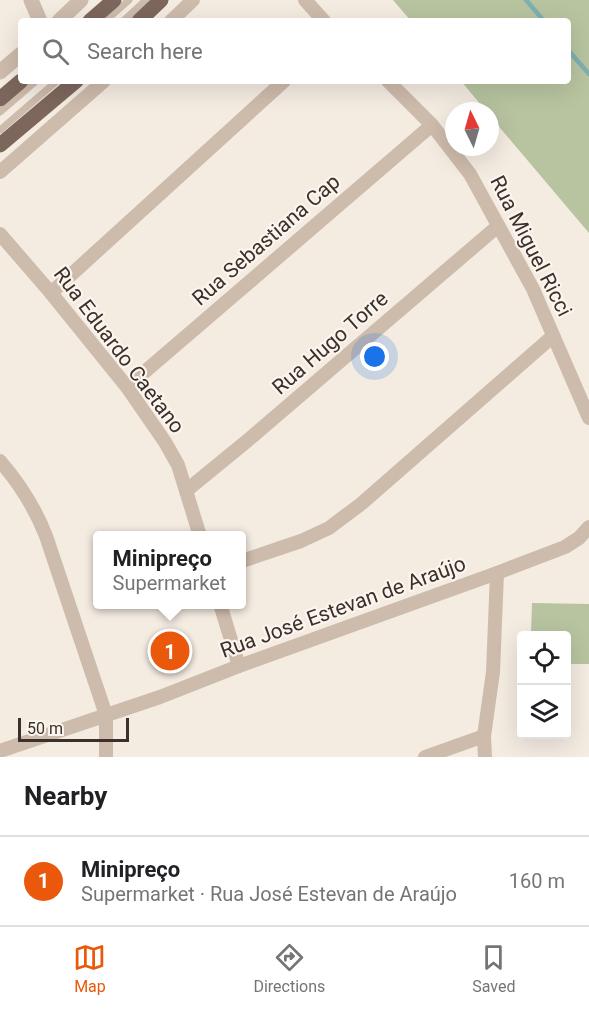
<!DOCTYPE html>
<html lang="en">
<head>
<meta charset="utf-8">
<style>
  body { margin:0; font-family:Roboto,sans-serif; background:#f6f6f6; color:#202124 }
  .controls { position:absolute; right:18px; bottom:18px; display:grid; overflow:hidden; border-radius:6px; box-shadow:0 6px 24px #0002 }
  .controls button { width:54px; height:54px; display:grid; place-items:center; padding:0; border:0; border-bottom:2px solid #e0e0e0; background:#fff; color:#202124; font:30px sans-serif }
  .compass { position:absolute; left:445px; top:102px; width:54px; height:54px; border-radius:50%; background:#fff; box-shadow:0 6px 24px #0002; rotate:355deg }
  .scale { position:absolute; left:18px; bottom:15px; width:111px; box-sizing:border-box; padding-left:6px; border:3px solid #3b302b; border-top:0; font-size:16px; line-height:21px; white-space:nowrap; color:#3b302b; -webkit-text-stroke:4px #fbf5ee; paint-order:stroke }
  .you { position:absolute; left:375px; top:357px; width:21px; height:21px; margin:-15px; border:4px solid #fff; border-radius:50%; background:#1a73e8; box-shadow:0 0 0 9px #1a73e833 }
  .badge { display:grid; place-items:center; width:39px; height:39px; border-radius:50%; background:#ea580c; color:#fff; font-size:20px; font-weight:700 }
  .pin { position:absolute; translate:-50% -50%; border:3px solid #fff; box-shadow:0 2px 6px #0006 }
  .popup { position:absolute; left:93px; top:531px; width:153px; height:78px; box-sizing:border-box; display:grid; place-content:center; border-radius:6px; background:#fff; filter:drop-shadow(0 2px 4px #0005); font-size:20px; white-space:nowrap; color:#757577 }
  .popup b { font-size:22px; color:#202124 }
  .popup::after { content:''; position:absolute; left:50%; top:100%; margin-left:-12px; border:12px solid transparent; border-top-color:#fff }
  .list { margin:0; padding:0; list-style:none }
  h2 { display:flex; justify-content:space-between; align-items:center; height:78px; margin:0; padding:0 24px; font-size:26px }
  h2 small { font-size:20px; font-weight:400; color:#757577 }
  .list li { display:grid; grid-template-columns:39px 1fr auto; gap:18px; align-items:center; box-sizing:border-box; height:90px; padding:0 24px; border-top:2px solid #e0e0e0 }
  .list b { display:block; font-size:22px; white-space:nowrap }
  .list p { margin:0; font-size:20px; white-space:nowrap; color:#757577 }
  .list em { font-size:20px; font-style:normal; color:#757577 }
  .icon { flex:none; width:33px; height:33px; fill:none; stroke:currentColor; stroke-width:2; stroke-linecap:round; stroke-linejoin:round }
  .map { position:relative; flex:none; width:589px; height:757px; overflow:hidden }
  .search { position:absolute; background:#fff; box-shadow:0 6px 24px #0002; left:18px; right:18px; top:18px; height:66px; display:flex; align-items:center; gap:15px; box-sizing:border-box; padding:0 21px; border-radius:6px; color:#757577; font-size:22px }
  .sheet { height:168px; background:#fff }
  nav { display:flex; justify-content:space-around; align-items:center; box-sizing:border-box; height:84px; border-top:2px solid #e0e0e0; background:#fff; font-size:16px; color:#757577 }
  nav a { display:grid; justify-items:center; gap:3px }
  nav .on { color:#ea580c }
  .map>svg:first-child { display:block }
  .green { fill:#b8c4a0 }
  .lines { fill:none; stroke-linecap:round; stroke-linejoin:round }
  .stream { stroke:#7fb0b2; stroke-width:4.5 }
  .service { stroke:#cdbbac; stroke-width:7 }
  .minor { stroke:#cdbbac; stroke-width:14 }
  .tertiary { stroke:#cdbbac; stroke-width:15 }
  .primary { stroke:#7d675c; stroke-width:15 }
  .labels { text-anchor:middle; stroke-width:4.5; stroke-linejoin:round; paint-order:stroke }
  .street-label { font-size:21px; fill:#3b302b; stroke:#fbf5ee }
</style>
</head>
<body>
<div class="map">
<svg width="589" height="757" viewBox="0 0 589 757">
  <rect width="100%" height="100%" fill="#f4ebe1"/>
  <!-- green -->
  <g class="green">
    <polygon points="393,0 589,0 589,233 490,116 490,111 486,111 461,81 568,81 568,21 411,21"/>
    <polygon points="532,603 589,604 589,664 567,664 566,636 531,635"/>
  </g>
  <g class="lines">
    <!-- stream -->
    <g class="stream">
      <polyline points="526,0 544,21"/>
      <polyline points="568,50 589,74"/>
    </g>
    <!-- service -->
    <g class="service">
      <polyline points="105,21 129,0"/>
      <polyline points="123,21 146,0"/>
      <polyline points="0,112 36,81"/>
      <polyline points="0,130 57,81"/>
    </g>
    <!-- minor -->
    <g class="minor">
      <polyline points="305,0 324,21"/>
      <polyline points="171,21 193,0"/>
      <polyline points="388,81 432,125 470,174 533,289 589,418"/>
      <polyline points="0,172 104,81"/>
      <polyline points="0,234 51,293 127,387 165,442 178,465 200,536"/>
      <polyline points="51,293 284,81"/>
      <polyline points="127,387 432,125"/>
      <path d="M 0,461 C 20,484 35,508 46,536 L 106,715 L 106,757"/>
      <polyline points="187,490 247,441 498,226"/>
      <polyline points="242,561 301,541 329,528 361,504 553,336"/>
      <polyline points="220,604 239,666"/>
      <polyline points="0,751 160,697 239,666 497,573 565,547 579,538 589,527"/>
      <polyline points="425,757 484,736"/>
      <polyline points="485,757 484,736 493,672 497,573"/>
    </g>
    <!-- tertiary -->
    <g class="tertiary">
      <polyline points="31,0 40,21"/>
      <polyline points="59,21 81,0"/>
      <polyline points="0,72 21,54"/>
    </g>
    <!-- primary -->
    <g class="primary">
      <polyline points="90,21 114,0"/>
      <polyline points="139,21 161,0"/>
      <polyline points="0,99 21,81"/>
      <polyline points="0,145 76,81"/>
    </g>
  </g>
  <g class="labels">
    <!-- street labels -->
    <g class="street-label">
      <text transform="translate(266 240) rotate(-41)" y="7">Rua Sebastiana Cap</text>
      <text transform="translate(531 246) rotate(63)" y="7">Rua Miguel Ricci</text>
      <text transform="translate(330 343) rotate(-41)" y="7">Rua Hugo Torre</text>
      <text transform="translate(119 350) rotate(53)" y="7">Rua Eduardo Caetano</text>
      <text transform="translate(343 607) rotate(-20)" y="7">Rua José Estevan de Araújo</text>
    </g>
  </g>
</svg>
<div class="controls">
<button><svg class="icon" aria-label="locate" viewBox="0 0 24 24"><circle cx="12" cy="12" r="6"/><path d="M12 2v4M12 18v4M2 12h4M18 12h4"/></svg></button>
<button><svg class="icon" aria-label="layers" viewBox="0 0 24 24"><path d="M12 4l9 5-9 5-9-5zM3 14l9 5 9-5"/></svg></button>
</div>
<svg class="compass" viewBox="-18 -18 36 36"><path d="M0-13l5 13h-10z" fill="#e53935"/><path d="M0 13l5-13h-10z" fill="#757577"/></svg>
<div class="scale">50 m</div>
<div class="you"></div>
<div class="pin badge" style="left:170px;top:651px">1</div>
<div class="popup"><b>Minipreço</b>Supermarket</div>
<div class="search"><svg class="icon" aria-label="search" viewBox="0 0 24 24"><circle cx="10" cy="10" r="6"/><path d="M15 15l6 6"/></svg>Search here</div>
</div>
<section class="sheet">
<h2>Nearby<small></small></h2>
<ul class="list">
<li><span class="badge">1</span><div><b>Minipreço</b><p>Supermarket · Rua José Estevan de Araújo</p></div><em>160 m</em></li>
</ul>
</section>
<nav>
<a class="on"><svg class="icon" aria-label="map" viewBox="0 0 24 24"><path d="M3 6l6-2 6 2 6-2v14l-6 2-6-2-6 2zM9 4v14M15 6v14"/></svg>Map</a>
<a><svg class="icon" aria-label="directions" viewBox="0 0 24 24"><path d="M12 3l9 9-9 9-9-9zM9 14v-3h6M13 9l2 2-2 2"/></svg>Directions</a>
<a><svg class="icon" aria-label="saved" viewBox="0 0 24 24"><path d="M7 4h10v16l-5-4-5 4z"/></svg>Saved</a>
</nav>
</body>
</html>
